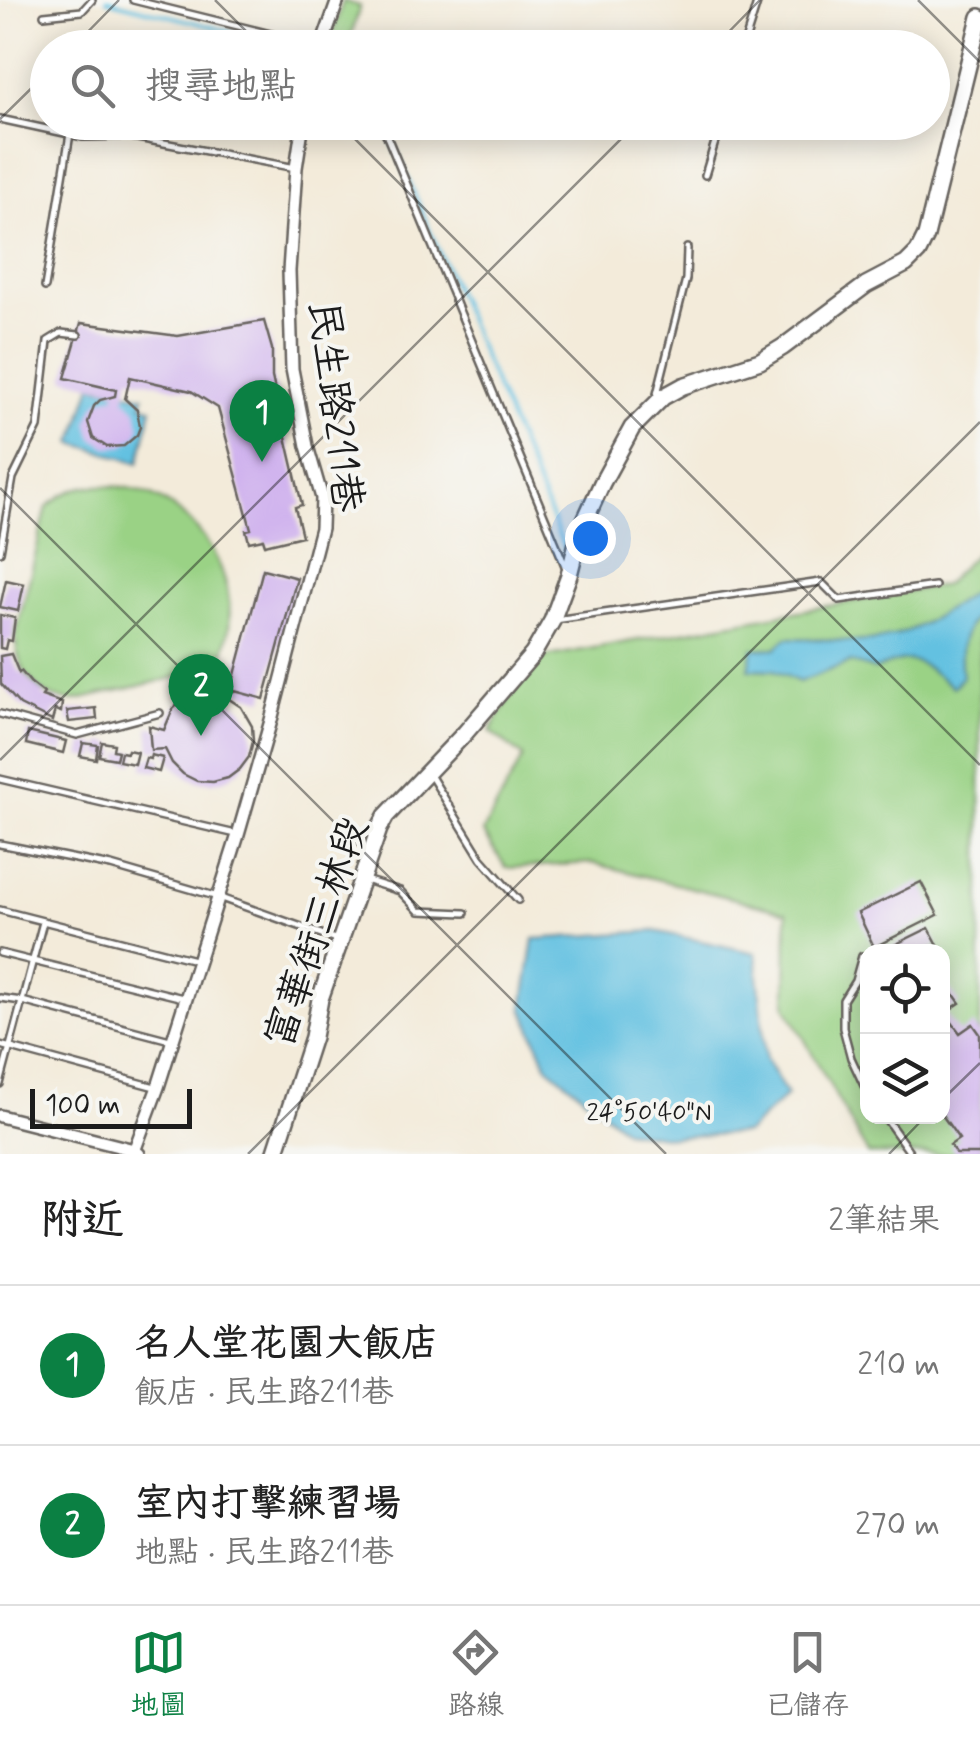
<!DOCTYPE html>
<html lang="zh-TW">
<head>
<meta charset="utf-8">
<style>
  body { margin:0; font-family:Mynerve,"LXGW WenKai TC",sans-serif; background:#f6f6f6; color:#222 }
  .controls { position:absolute; right:30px; bottom:30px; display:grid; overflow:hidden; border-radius:20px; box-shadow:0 5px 25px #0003 }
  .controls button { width:90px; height:90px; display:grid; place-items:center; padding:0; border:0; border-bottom:2px solid #e0e0e0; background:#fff; color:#222; font:50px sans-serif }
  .scale { position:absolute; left:30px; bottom:25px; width:162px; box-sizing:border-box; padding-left:10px; border:5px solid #1c1c1c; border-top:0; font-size:28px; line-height:35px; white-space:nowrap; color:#1c1c1c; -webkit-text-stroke:8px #f6f6f2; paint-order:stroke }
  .you { position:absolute; left:590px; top:538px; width:35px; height:35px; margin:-25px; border:8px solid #fff; border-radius:50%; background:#1a73e8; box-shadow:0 0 0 15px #1a73e833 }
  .badge { display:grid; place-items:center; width:65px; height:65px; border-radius:50%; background:#0b8043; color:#fff; font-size:32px; font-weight:700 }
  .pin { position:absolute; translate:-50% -82px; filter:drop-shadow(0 2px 5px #0008) }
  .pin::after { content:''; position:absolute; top:52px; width:35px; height:30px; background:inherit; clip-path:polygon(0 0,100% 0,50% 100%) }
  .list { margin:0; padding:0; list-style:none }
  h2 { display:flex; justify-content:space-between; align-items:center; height:130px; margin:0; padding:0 40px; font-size:42px }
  h2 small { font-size:32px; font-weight:400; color:#767676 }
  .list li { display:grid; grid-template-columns:65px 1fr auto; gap:30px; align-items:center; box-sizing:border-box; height:160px; padding:0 40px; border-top:2px solid #e0e0e0 }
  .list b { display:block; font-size:38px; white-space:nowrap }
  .list p { margin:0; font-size:32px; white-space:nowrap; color:#767676 }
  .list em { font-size:32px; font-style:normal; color:#767676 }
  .icon { flex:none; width:55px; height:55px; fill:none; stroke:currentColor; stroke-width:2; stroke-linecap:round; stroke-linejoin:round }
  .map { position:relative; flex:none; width:980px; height:1154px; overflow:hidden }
  .search { position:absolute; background:#fff; box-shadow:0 5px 25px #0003; left:30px; right:30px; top:30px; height:110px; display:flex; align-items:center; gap:25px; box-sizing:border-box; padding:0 35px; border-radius:55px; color:#767676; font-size:38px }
  .sheet { height:450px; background:#fff }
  nav { display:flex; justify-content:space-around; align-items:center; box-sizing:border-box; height:140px; border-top:2px solid #e0e0e0; background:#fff; font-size:28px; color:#767676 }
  nav a { display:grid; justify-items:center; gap:5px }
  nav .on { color:#0b8043 }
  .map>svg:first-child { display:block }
  .green { fill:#9ad285; stroke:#5b7750; stroke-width:2.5; fill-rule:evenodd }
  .water { fill:#63c1e1; stroke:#406e7e; stroke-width:2.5 }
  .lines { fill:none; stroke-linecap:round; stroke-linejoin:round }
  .stream { stroke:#63c1e1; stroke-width:4 }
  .building { fill:#d0b3ee }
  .lane-casing { stroke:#67645e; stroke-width:10 }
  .street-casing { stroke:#67645e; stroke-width:16 }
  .secondary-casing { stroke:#67645e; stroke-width:20 }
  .lane { stroke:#fff; stroke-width:5 }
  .street { stroke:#fff; stroke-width:11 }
  .secondary { stroke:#fff; stroke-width:15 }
  .ticks { fill:none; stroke:#1c1c1c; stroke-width:2.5; stroke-opacity:0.45 }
  .labels { text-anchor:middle; stroke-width:8; stroke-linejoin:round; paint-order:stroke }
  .street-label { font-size:40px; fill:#1c1c1c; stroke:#f6f6f2 }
  .ticks-label { font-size:25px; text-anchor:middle; fill:#1c1c1c; stroke:#f6f6f2; stroke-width:8; stroke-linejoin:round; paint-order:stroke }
</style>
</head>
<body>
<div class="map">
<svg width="980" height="1154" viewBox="0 0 980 1154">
  <rect width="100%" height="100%" fill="#f6f6f2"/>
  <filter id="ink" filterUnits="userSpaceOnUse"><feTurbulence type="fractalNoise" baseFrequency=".01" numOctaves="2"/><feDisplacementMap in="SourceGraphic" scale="20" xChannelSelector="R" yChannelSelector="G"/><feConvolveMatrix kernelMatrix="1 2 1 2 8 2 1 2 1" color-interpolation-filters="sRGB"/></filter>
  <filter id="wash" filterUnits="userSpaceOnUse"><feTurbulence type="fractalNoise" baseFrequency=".0048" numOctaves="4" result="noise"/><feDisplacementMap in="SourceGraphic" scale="40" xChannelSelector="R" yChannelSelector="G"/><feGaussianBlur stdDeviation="2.25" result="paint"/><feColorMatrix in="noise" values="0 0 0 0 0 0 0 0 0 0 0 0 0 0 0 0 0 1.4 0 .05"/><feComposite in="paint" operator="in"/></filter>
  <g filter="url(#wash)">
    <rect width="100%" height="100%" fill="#f3ebda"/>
    <!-- green -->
    <g class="green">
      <polygon points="343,1 360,6 348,47 329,46"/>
      <path d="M 89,486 C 102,486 115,485 128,488 C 190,500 236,564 229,627 C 227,642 224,660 212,669 L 82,699 C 77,700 71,701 66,700 C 34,696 14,663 16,634 L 47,507 C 60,495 71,489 89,486 Z"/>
      <path d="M 980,549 L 980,1154 L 868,1154 L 786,1006 L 787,912 L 592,863 L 506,868 L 483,832 L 523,757 L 490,731 L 533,659 L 944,585 ZM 868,952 L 942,952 L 942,1116 L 868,1116 Z"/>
    </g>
    <!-- water -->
    <g class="water">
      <polygon points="92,385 144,396 142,404 152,408 139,463 73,443"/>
      <path d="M 980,587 L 980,610 C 960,634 959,648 962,678 L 953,687 C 921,664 915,650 875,670 L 851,662 L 799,682 L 774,670 L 749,669 L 753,649 L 776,648 L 787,638 C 818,637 851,645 882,639 C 920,631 949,608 980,587 Z"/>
      <polygon points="655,931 756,953 766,1060 787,1095 746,1133 671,1137 625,1130 547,1066 523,1008 534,939"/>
    </g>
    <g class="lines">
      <!-- stream -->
      <g class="stream">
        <polyline points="107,0 296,48"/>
        <polyline points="384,122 566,552"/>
      </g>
    </g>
    <g id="blocks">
      <!-- building -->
      <g class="building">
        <polygon points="264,321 272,349 272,377 302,505 295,507 302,536 265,545 263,539 249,542 246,530 251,529 218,408 191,391 130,377 125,399 137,410 140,427 137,435 124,446 107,447 93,438 88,422 94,406 100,400 115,396 116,390 65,378 81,323 178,336"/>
        <polygon points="263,569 297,578 264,699 231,690"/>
        <polygon points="6,580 24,584 18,611 0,607"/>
        <polygon points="0,615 15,618 12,641 7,640 5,649 0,648"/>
        <polygon points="11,654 19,673 21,671 31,683 44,693 42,696 62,703 61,712 55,710 52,721 20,705 1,684 0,656"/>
        <polygon points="212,692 223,695 241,707 252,726 253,741 249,757 240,769 228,778 213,782 197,781 183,774 172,763 165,749 151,750 149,726 164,730 173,709 181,701 201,693"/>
        <polygon points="96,708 97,719 69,722 67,711"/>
        <polygon points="28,732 66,741 63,753 26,744"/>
        <polygon points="102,742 114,744 113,750 118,751 116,759 99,756"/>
        <polygon points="83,743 98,745 96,759 80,756"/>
        <polygon points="128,750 137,752 134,764 119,761 121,752 127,753"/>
        <polygon points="151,755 163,758 159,772 143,768 146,758 150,759"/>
        <polygon points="921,882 938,915 874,947 858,913"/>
        <polygon points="929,928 938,945 925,952 880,952"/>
        <polygon points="942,978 960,1003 945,1013 960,1033 973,1024 980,1034 980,1154 956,1154 950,1145 959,1139 942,1115"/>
      </g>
    </g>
  </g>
  <g filter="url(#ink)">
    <use href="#blocks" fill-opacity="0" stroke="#67645e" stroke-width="2.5"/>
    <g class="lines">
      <defs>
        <g id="lane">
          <polyline points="133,0 319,46"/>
          <polyline points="44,15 82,11 92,0"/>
          <polyline points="743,48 758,0"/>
          <polyline points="0,119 83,137 127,136 296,168"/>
          <polyline points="381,122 566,568"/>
          <polyline points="705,175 721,122"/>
          <polyline points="45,287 70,134"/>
          <polyline points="656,398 686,279 687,248"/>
          <polyline points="0,552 13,478 38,427 48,341 61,333 78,335"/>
          <polyline points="555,620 821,582 839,600 935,586"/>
          <polyline points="0,714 77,735 160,713"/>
          <polyline points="429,773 481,858 518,900"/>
          <polyline points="0,779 236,834"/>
          <polyline points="0,844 111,866 218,897 338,940"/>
          <polyline points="365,880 400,891 419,911 465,913"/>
          <polyline points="0,910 195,960"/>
          <polyline points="0,953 183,998"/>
          <polyline points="862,956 855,981 843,1000 843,1028 851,1058 868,1094"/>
          <polyline points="0,998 22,1001 170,1040"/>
          <polyline points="0,1045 155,1087"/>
          <polyline points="0,1084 43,922"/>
          <polyline points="884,1116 911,1154"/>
        </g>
        <g id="street">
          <polyline points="321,48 338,0"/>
          <polyline points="0,1116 134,1150 139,1154"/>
          <polyline points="133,1154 158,1087 238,835 270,724 321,528 322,498 307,446 292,369 289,271 296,168 303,122"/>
        </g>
        <polyline id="secondary" points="275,1154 313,1037 320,999 379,829 386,816 465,733 533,654 552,621 569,575 580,531 602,483 632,428 663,397 683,386 760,361 783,347 866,285 906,264 918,252 926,236 980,17"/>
      </defs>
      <!-- lane casing -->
      <use href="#lane" class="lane-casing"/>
      <!-- street casing -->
      <use href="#street" class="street-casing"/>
      <!-- secondary casing -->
      <use href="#secondary" class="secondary-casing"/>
      <!-- lane -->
      <use href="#lane" class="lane"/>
      <!-- street -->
      <use href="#street" class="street"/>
      <!-- secondary -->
      <use href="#secondary" class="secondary"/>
    </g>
  </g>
  <!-- ticks -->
  <path class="ticks" d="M 215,0 L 263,48M 918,0 L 980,62M 72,48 L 119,0M 713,48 L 760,0M 0,119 L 48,72M 338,122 L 980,765M 0,488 L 666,1154M 0,760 L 638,122M 942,1100 L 980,1063M 248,1154 L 980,422M 889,1154 L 926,1116"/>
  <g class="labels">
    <!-- street labels -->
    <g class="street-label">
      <text transform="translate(337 406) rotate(83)" y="14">民生路211巷</text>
      <text transform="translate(315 932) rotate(-71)" y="14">富華街三林段</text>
    </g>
  </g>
  <g class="ticks-label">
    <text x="649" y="1120">24°50'40"N</text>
  </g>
</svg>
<div class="controls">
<button><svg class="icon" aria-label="locate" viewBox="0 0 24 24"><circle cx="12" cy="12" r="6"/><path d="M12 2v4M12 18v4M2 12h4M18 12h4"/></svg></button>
<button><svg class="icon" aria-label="layers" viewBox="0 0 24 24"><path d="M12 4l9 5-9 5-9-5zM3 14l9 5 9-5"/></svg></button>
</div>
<div class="scale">100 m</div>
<div class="you"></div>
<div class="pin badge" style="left:262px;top:462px">1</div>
<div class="pin badge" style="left:201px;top:736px">2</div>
<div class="search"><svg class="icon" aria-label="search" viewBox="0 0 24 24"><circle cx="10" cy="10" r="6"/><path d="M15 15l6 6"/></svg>搜尋地點</div>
</div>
<section class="sheet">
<h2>附近<small>2筆結果</small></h2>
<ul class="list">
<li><span class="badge">1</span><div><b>名人堂花園大飯店</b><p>飯店 · 民生路211巷</p></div><em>210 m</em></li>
<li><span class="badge">2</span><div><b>室內打擊練習場</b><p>地點 · 民生路211巷</p></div><em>270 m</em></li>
</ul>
</section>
<nav>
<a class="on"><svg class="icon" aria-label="map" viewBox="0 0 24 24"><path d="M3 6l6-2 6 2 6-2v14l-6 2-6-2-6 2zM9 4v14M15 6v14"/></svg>地圖</a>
<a><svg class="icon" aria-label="directions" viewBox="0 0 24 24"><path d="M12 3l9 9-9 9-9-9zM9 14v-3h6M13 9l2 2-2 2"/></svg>路線</a>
<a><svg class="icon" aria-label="saved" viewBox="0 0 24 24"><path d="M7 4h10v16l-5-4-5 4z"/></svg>已儲存</a>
</nav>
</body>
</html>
